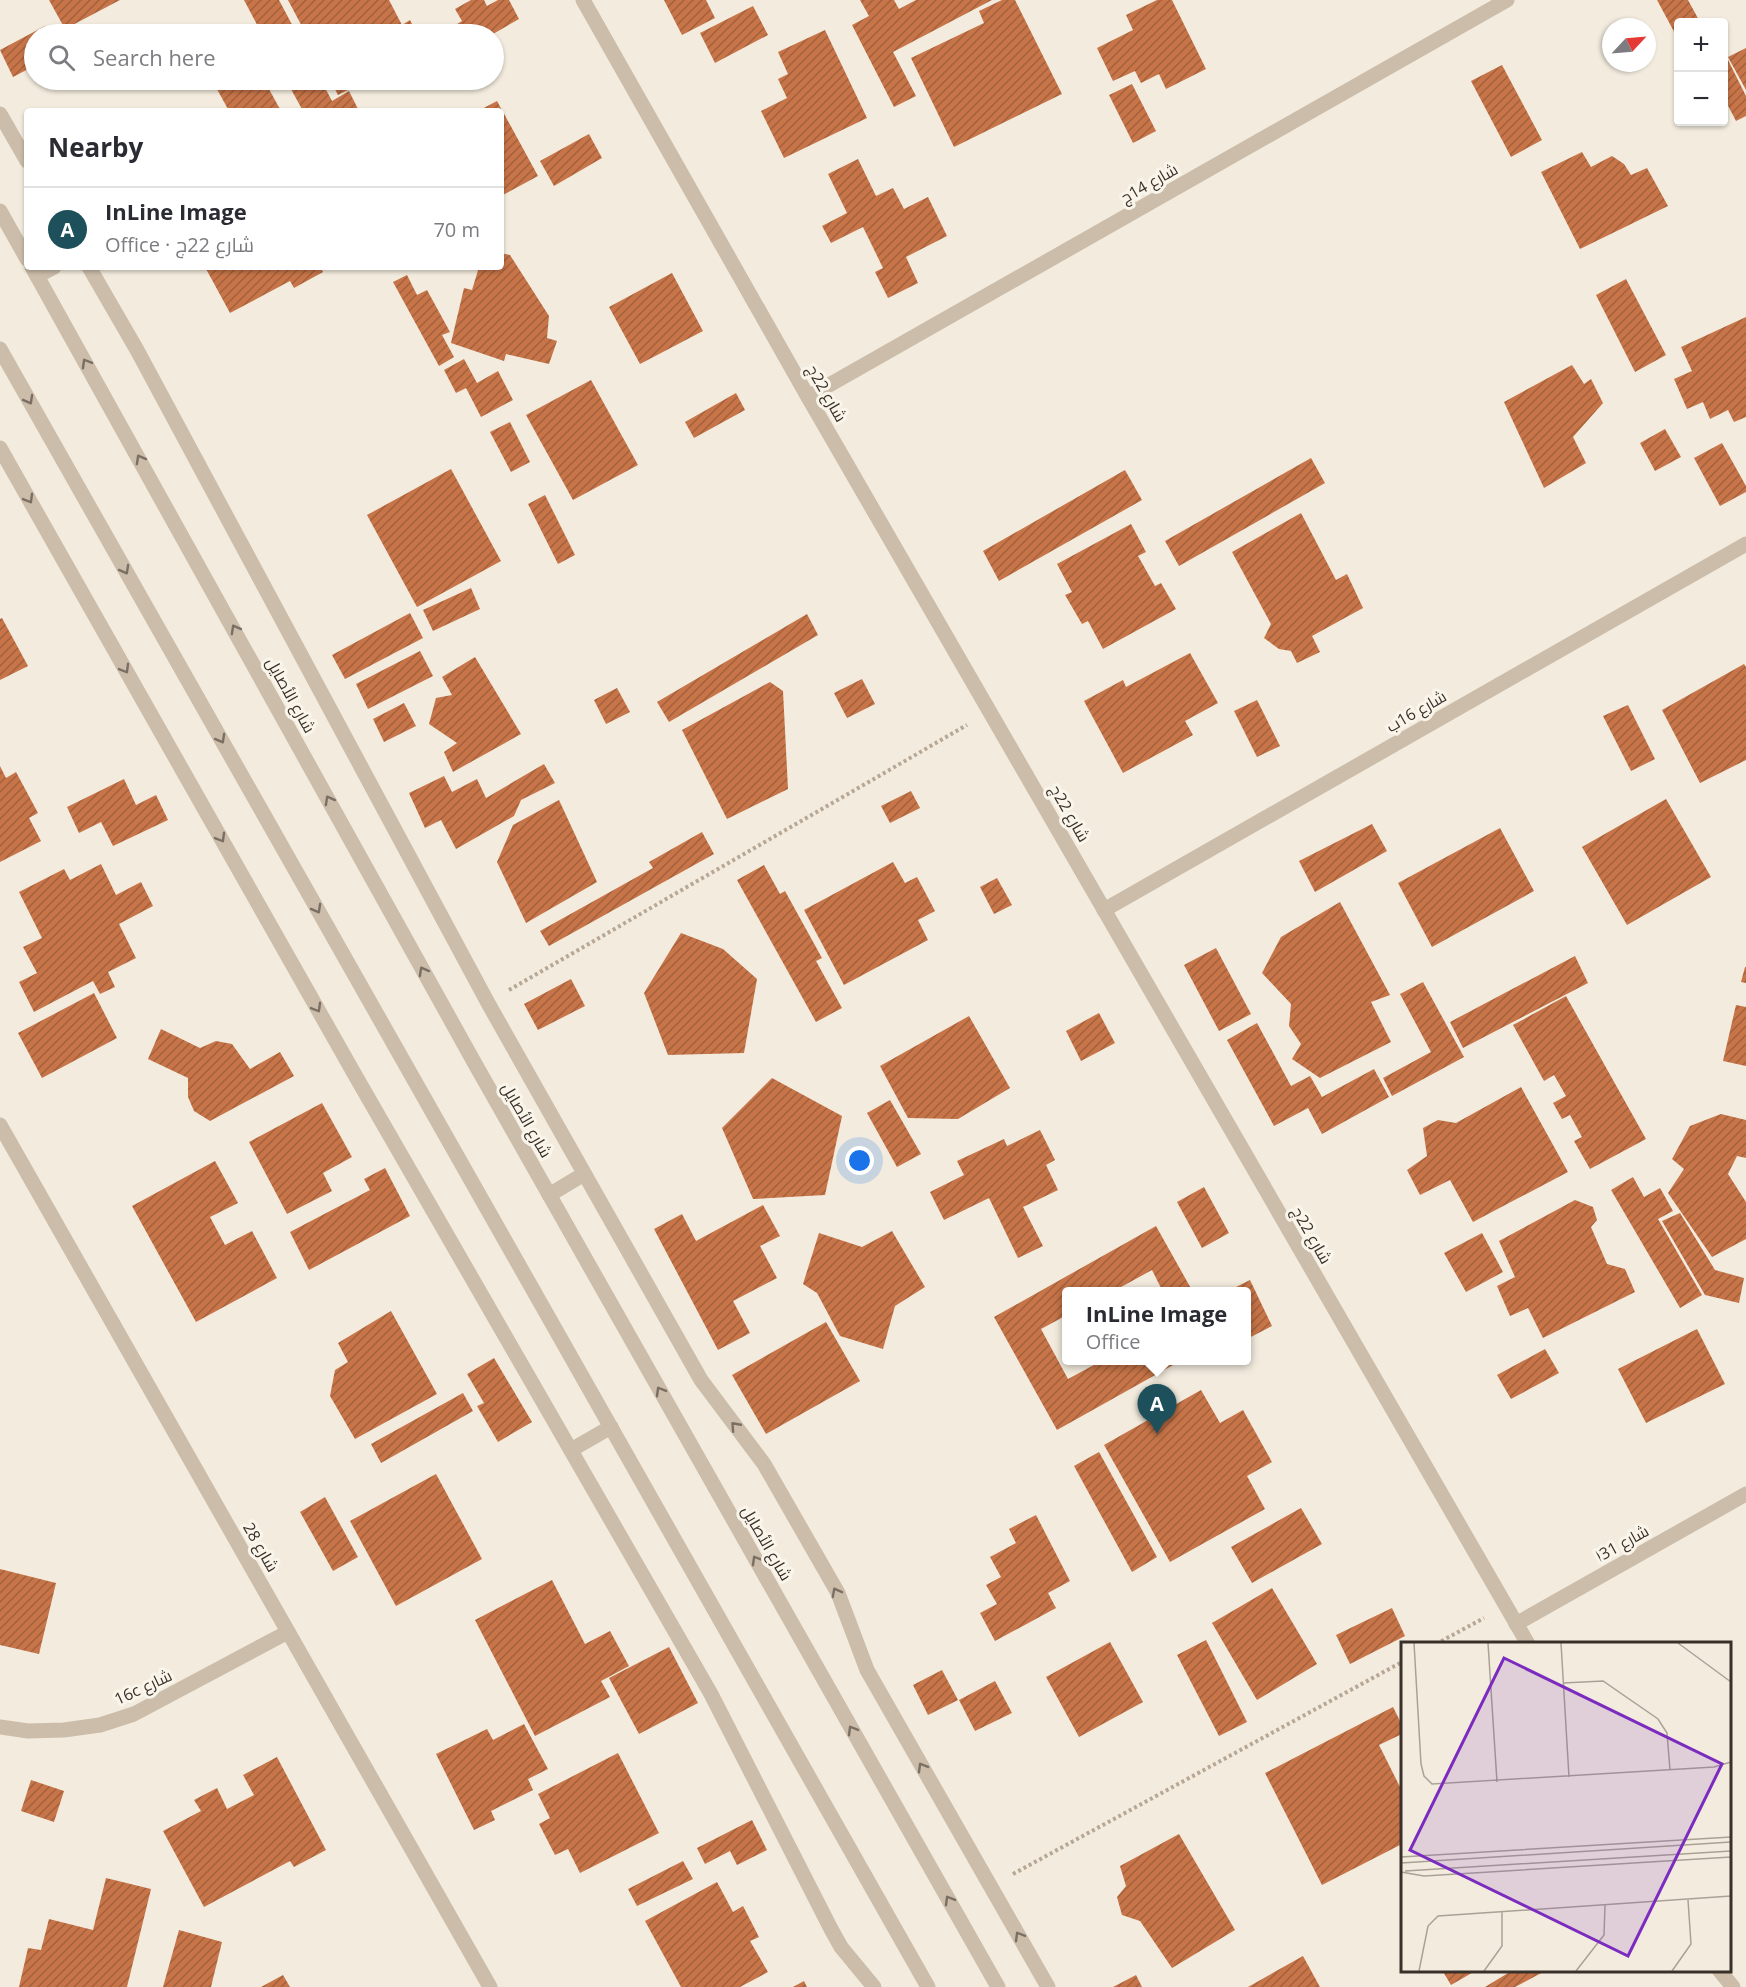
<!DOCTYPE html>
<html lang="en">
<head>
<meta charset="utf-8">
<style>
  body { margin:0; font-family:"Open Sans",Cairo,sans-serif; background:#f7f7f7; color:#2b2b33 }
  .controls { position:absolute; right:18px; top:18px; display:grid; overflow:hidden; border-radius:6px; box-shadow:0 2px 4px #0004 }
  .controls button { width:54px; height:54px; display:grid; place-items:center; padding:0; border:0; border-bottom:2px solid #e1e1e2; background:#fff; color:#2b2b33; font:30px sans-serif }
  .compass { position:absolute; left:1602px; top:18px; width:54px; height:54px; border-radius:50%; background:#fff; box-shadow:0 2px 4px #0004; rotate:64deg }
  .you { position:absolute; left:860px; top:1161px; width:21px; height:21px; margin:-15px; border:4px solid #fff; border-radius:50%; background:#1a73e8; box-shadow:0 0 0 9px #1a73e833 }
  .badge { display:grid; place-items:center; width:39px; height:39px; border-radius:50%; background:#1e505b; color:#fff; font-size:20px; font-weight:700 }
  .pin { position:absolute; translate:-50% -50px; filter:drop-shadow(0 2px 3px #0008) }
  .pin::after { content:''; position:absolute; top:32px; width:21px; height:18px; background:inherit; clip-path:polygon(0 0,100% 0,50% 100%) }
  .popup { position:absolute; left:1062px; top:1287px; width:189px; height:78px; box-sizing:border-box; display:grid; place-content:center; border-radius:6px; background:#fff; filter:drop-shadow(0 2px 4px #0005); font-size:20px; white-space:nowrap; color:#7c7c81 }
  .popup b { font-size:22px; color:#2b2b33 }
  .popup::after { content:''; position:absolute; left:50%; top:100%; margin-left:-12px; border:12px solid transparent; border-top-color:#fff }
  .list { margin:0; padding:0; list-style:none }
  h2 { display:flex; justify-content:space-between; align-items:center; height:78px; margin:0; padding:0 24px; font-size:26px }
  h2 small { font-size:20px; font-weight:400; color:#7c7c81 }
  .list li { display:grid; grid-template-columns:39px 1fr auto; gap:18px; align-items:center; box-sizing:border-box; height:84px; padding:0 24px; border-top:2px solid #e1e1e2 }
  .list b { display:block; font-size:22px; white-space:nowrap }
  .list p { margin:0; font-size:20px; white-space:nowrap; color:#7c7c81 }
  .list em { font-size:20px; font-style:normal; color:#7c7c81 }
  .icon { flex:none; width:33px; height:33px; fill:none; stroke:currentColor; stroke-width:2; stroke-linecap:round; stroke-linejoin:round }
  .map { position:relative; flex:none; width:1746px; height:1987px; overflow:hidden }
  .search { position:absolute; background:#fff; box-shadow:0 2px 4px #0004; left:24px; top:24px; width:480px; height:66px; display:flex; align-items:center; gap:15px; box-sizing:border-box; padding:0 21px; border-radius:33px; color:#7c7c81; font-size:22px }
  .panel { position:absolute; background:#fff; box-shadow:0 2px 4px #0004; left:24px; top:108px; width:480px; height:162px; border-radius:6px }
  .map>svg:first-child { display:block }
  .building { fill:url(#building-hatch) }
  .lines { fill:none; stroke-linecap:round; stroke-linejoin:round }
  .path { stroke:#b7a794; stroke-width:4; stroke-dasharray:3 3; stroke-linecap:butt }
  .minor { stroke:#ccbdaa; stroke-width:15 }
  .oneway { stroke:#7b6f63 }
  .labels { text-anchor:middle; stroke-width:6; stroke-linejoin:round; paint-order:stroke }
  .street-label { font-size:16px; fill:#393029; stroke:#faf5eb }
  .inset-road { fill:none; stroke:#a9a196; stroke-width:1.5 }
  .view { fill:#7b2cbf; fill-opacity:0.15; stroke:#7b2cbf; stroke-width:3 }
  .inset-edge { fill:none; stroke:#393029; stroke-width:3 }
</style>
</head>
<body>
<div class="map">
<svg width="1746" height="1987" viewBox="0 0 1746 1987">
  <defs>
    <pattern id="building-hatch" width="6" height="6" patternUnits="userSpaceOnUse" patternTransform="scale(1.5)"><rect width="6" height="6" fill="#c77548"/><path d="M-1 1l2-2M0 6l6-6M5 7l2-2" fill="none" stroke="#a3603c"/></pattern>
  </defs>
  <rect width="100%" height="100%" fill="#f3ecde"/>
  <!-- building -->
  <g class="building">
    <polygon points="49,0 120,0 65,29"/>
    <polygon points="244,0 279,0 297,34 262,34"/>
    <polygon points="288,0 389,0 402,25 410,20 417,34 306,34"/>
    <polygon points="471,0 484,0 487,6 498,0 509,0 519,19 493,34 445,34 444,32 462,21 455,9"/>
    <polygon points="664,0 706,0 715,18 682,35"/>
    <polygon points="860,0 894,0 899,9 916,0 992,0 893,52 916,96 894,107 852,25 869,16"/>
    <polygon points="1002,0 1015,0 1062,94 954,147 911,58 984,23 979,11"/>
    <polygon points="1157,0 1172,0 1206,69 1166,89 1159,74 1141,83 1135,71 1113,81 1097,48 1133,30 1126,15"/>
    <polygon points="1657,0 1688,0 1700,22 1678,22 1678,39"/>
    <polygon points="753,6 768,35 715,63 700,33"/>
    <polygon points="45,26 50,34 34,34 34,66 13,77 0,50"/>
    <polygon points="825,30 867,118 784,158 761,111 787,98 778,79 788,74 778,52"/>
    <polygon points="1746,48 1746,90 1728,57"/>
    <polygon points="1728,60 1746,96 1746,116 1736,121 1724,98 1724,63"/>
    <polygon points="1502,65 1542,140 1511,157 1471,81"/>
    <polygon points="212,80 264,80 281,111 229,111"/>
    <polygon points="286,80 321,80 332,101 349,91 359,111 303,111"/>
    <polygon points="330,80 368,80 338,95"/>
    <polygon points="1132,84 1156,131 1133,143 1109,95"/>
    <polygon points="497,101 538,176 501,196 501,111 478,111"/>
    <polygon points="589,134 602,158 554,186 540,161"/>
    <polygon points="1582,152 1591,167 1612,156 1624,164 1631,175 1647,168 1668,206 1580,249 1541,172"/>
    <polygon points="858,159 876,196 893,188 904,209 928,197 947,236 906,257 918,283 888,298 875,272 883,268 863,227 831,243 822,226 847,213 828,174"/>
    <polygon points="501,253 510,255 549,316 547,338 557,341 549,364 506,354 504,361 451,343 464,288 472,290 479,267 501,267"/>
    <polygon points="205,267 320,267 323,272 294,288 290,281 230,313"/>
    <polygon points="672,273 703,331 640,364 609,307"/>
    <polygon points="407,275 417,295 427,290 450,332 442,335 454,357 439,366 393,282"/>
    <polygon points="1626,279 1666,355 1635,372 1596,295"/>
    <polygon points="1746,317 1746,417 1734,422 1728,410 1710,419 1703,402 1687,409 1674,379 1692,371 1681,347"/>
    <polygon points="464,359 477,383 498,371 513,400 481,417 466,388 456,393 444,370"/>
    <polygon points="1572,365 1584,384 1591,379 1603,403 1573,437 1586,463 1544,488 1504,402"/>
    <polygon points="591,380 638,465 573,500 526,415"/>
    <polygon points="736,393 745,410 694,438 685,422"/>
    <polygon points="510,422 530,462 511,472 490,432"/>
    <polygon points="1665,429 1681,457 1655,471 1640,443"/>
    <polygon points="1722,443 1746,486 1746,492 1720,506 1694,458"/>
    <polygon points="1311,458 1325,483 1179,566 1165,541"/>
    <polygon points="451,469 501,561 417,607 367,515"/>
    <polygon points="1125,470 1142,500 999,581 983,551"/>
    <polygon points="545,495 575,555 558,564 528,504"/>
    <polygon points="1301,513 1336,580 1347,574 1363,608 1312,636 1320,652 1297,663 1291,651 1279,649 1264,638 1271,624 1232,552"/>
    <polygon points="1131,524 1146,552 1138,556 1155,586 1161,583 1176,609 1103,649 1088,621 1082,624 1065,595 1072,592 1057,564"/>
    <polygon points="471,588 480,609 433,631 423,610"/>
    <polygon points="410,613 423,638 345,679 332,655"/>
    <polygon points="807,614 818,635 669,722 657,702"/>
    <polygon points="2,618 28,666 0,680 0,619"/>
    <polygon points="420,651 433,676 368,709 356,684"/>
    <polygon points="1190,653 1218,703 1185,721 1193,735 1123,773 1084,701 1123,680 1126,687"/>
    <polygon points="475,657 521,734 453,772 444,752 457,743 429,724 436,698 452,695 442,677"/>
    <polygon points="1744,664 1746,667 1746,760 1700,783 1662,710"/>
    <polygon points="862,679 875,704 847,718 834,693"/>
    <polygon points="770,682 783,691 788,789 727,819 682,730"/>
    <polygon points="617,688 630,712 606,724 594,700"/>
    <polygon points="1257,700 1280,746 1257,757 1234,711"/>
    <polygon points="404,703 416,726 384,742 373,719"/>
    <polygon points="1628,705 1655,759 1631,771 1603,716"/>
    <polygon points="544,764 555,783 521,800 514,816 456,849 441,820 425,828 409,793 444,776 452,792 477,779 486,798"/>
    <polygon points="0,766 6,778 16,772 38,813 29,818 41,841 0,862"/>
    <polygon points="124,779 136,805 156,795 168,820 113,846 101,822 79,833 67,807"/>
    <polygon points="911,791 920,808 890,823 881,806"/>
    <polygon points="1666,799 1711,877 1627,925 1582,847"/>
    <polygon points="559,800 597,882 526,923 497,862 513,825"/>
    <polygon points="1372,824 1387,851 1315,892 1299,861"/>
    <polygon points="1500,828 1534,891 1432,947 1398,883"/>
    <polygon points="702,832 714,854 549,946 540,931 653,868 649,862"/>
    <polygon points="893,862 905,883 917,877 935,911 918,920 928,940 844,985 804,910"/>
    <polygon points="101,864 116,895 141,882 153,906 119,924 136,958 108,972 115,987 100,994 93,981 34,1012 19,982 37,973 23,947 42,938 19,892 64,869 70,880"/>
    <polygon points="764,865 780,894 785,891 822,958 816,961 842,1008 816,1022 737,880"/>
    <polygon points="997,878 1012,905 994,914 980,887"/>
    <polygon points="1340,902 1390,995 1371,1002 1391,1042 1320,1078 1292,1059 1301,1044 1289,1026 1291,1004 1262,973 1281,937"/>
    <polygon points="681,933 723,949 757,979 744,1053 668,1055 644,993"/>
    <polygon points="1216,948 1251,1014 1219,1031 1184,965"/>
    <polygon points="1575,956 1588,983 1463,1048 1450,1022"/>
    <polygon points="1745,967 1746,967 1746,983 1741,982"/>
    <polygon points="571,979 585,1006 538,1030 524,1004"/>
    <polygon points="1423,982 1464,1057 1392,1096 1383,1078 1431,1052 1400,994"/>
    <polygon points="94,993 117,1038 42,1078 18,1033"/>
    <polygon points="1566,996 1646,1139 1590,1169 1574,1141 1582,1137 1570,1115 1562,1119 1553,1103 1566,1096 1554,1075 1544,1081 1513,1025"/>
    <polygon points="1736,1005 1746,1007 1746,1066 1723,1061"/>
    <polygon points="1099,1013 1115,1043 1081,1061 1066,1031"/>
    <polygon points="969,1016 1010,1088 958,1119 908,1118 880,1066"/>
    <polygon points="1257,1023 1291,1086 1310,1076 1322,1097 1374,1069 1389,1097 1322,1134 1308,1108 1274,1126 1227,1040"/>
    <polygon points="161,1029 200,1048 216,1041 232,1044 250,1069 280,1052 294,1076 210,1121 194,1111 188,1097 188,1078 148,1059"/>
    <polygon points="772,1078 842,1116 825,1195 753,1199 722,1128"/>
    <polygon points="1521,1087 1568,1172 1473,1222 1450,1180 1420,1195 1407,1170 1427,1156 1423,1128 1438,1120 1456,1123"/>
    <polygon points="890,1100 921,1154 897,1167 867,1113"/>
    <polygon points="322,1103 352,1157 323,1173 332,1191 287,1214 249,1142"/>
    <polygon points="1721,1114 1746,1120 1746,1158 1737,1156 1728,1174 1746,1202 1746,1239 1712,1257 1668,1193 1684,1169 1672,1159 1690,1126"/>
    <polygon points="1040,1130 1055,1160 1046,1165 1058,1190 1023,1207 1043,1246 1018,1258 989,1198 944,1220 930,1192 964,1175 957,1161 1004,1139 1007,1146"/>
    <polygon points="215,1161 238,1203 210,1217 225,1245 252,1231 277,1278 196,1322 132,1206"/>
    <polygon points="385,1168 410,1216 309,1270 290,1232 370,1190 364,1179"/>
    <polygon points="1633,1177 1644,1197 1660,1188 1673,1211 1658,1219 1702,1295 1680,1308 1611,1190"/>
    <polygon points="1204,1187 1229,1233 1202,1248 1177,1202"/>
    <polygon points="1575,1200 1593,1207 1597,1220 1591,1227 1607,1264 1625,1269 1635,1292 1543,1338 1528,1308 1510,1316 1497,1286 1515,1277 1499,1241"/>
    <polygon points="763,1205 780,1236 760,1246 777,1278 733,1301 750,1333 718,1350 654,1229 682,1214 696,1241"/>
    <polygon points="1680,1213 1715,1270 1744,1278 1739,1303 1705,1295 1662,1221"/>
    <polygon points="1156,1226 1193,1292 1163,1292 1152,1270 1112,1292 1067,1292 1067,1315 1041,1329 1068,1379 1103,1360 1182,1360 1057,1430 994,1317"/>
    <polygon points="892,1231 925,1287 895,1306 883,1349 840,1336 817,1293 803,1284 819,1233 862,1247"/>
    <polygon points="1482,1233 1503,1272 1466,1292 1444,1253"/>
    <polygon points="1250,1280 1272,1326 1247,1339 1247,1292 1238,1292 1236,1287"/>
    <polygon points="391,1311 437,1394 355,1439 330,1396 335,1370 348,1362 338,1343"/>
    <polygon points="826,1322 860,1381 766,1434 732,1375"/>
    <polygon points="1697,1329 1725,1384 1646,1423 1618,1369"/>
    <polygon points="1545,1349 1559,1373 1511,1399 1497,1375"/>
    <polygon points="494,1358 532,1422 498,1442 477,1406 484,1403 467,1374"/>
    <polygon points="1201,1390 1220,1423 1243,1410 1272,1462 1247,1476 1265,1509 1170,1562 1104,1445"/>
    <polygon points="463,1393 473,1411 381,1463 371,1444"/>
    <polygon points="1099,1452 1157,1557 1132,1572 1074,1466"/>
    <polygon points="436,1474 482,1559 396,1606 350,1521"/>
    <polygon points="325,1497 358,1557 333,1571 300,1512"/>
    <polygon points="1301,1508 1322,1544 1252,1583 1231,1547"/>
    <polygon points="1036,1515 1070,1581 1048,1593 1056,1608 995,1641 980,1613 997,1604 986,1585 1001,1577 990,1557 1016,1543 1009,1529"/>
    <polygon points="0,1569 56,1583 39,1654 0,1645"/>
    <polygon points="552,1580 585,1644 610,1631 629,1666 601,1681 610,1697 535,1736 475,1620"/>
    <polygon points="1272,1588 1317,1664 1257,1700 1212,1623"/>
    <polygon points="1392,1608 1405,1636 1350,1664 1336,1635"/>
    <polygon points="1206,1640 1247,1722 1219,1736 1177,1655"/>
    <polygon points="1110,1642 1143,1702 1079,1737 1046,1677"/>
    <polygon points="669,1647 698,1703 639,1734 609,1678"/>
    <polygon points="942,1670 958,1700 928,1715 913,1685"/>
    <polygon points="995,1681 1012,1713 975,1731 959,1700"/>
    <polygon points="1393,1707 1402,1725 1402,1734 1379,1745 1402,1791 1402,1844 1322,1885 1265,1773"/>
    <polygon points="524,1724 548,1769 528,1779 533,1790 491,1811 495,1820 474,1830 436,1754 487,1729 493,1740"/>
    <polygon points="618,1753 659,1833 580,1873 568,1849 555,1855 539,1824 550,1818 538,1794"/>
    <polygon points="277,1757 326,1850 294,1867 290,1861 204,1907 163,1831 201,1811 194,1800 217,1788 227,1809 254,1795 243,1775"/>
    <polygon points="31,1780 64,1791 54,1822 21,1811"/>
    <polygon points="752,1820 767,1850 737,1865 730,1851 705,1864 697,1848"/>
    <polygon points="1179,1834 1235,1930 1172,1968 1140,1921 1122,1915 1117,1897 1126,1886 1120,1866"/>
    <polygon points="683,1861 693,1879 637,1906 628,1889"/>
    <polygon points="106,1878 151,1889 127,1987 19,1987 28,1948 41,1950 49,1919 93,1930"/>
    <polygon points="717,1882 733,1912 743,1906 759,1937 750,1941 768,1972 740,1987 681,1987 645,1921"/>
    <polygon points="179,1930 222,1942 211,1987 163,1987"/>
    <polygon points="1303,1956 1320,1987 1248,1987"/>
    <polygon points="1442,1970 1477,1970 1451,1985"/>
    <polygon points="1513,1970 1547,1970 1515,1987 1485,1987"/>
    <polygon points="283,1975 290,1987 261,1987"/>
    <polygon points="1136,1975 1142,1987 1113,1987"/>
    <polygon points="804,1981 807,1987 793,1987"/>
  </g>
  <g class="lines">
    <!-- path -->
    <g class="path">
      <polyline points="509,990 967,725"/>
      <polyline points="1436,1644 1484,1618"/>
      <polyline points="1013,1874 1402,1662"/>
    </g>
    <!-- minor -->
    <g class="minor">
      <polyline points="583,0 808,397 1528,1644"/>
      <polyline points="0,114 27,161"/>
      <polyline points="0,211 27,259"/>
      <polyline points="32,267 474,1062 998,1987"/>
      <polyline points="89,267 137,350 488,1003 701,1380 764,1464 838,1593 867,1670 1048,1987"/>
      <polyline points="37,276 54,267"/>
      <polyline points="0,349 928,1987"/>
      <polyline points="808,397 1507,0"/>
      <polyline points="0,448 355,1075 711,1694 831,1929 841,1947 874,1987"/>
      <polyline points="1104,910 1746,544"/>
      <polyline points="0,1125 490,1987"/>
      <polyline points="549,1195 584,1174"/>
      <polyline points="571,1450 611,1427"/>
      <polyline points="1516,1624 1746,1494"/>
      <polyline points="0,1727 28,1731 64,1730 100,1725 134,1714 288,1632"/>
      <polyline points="1719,1970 1733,1987"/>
    </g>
  </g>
  <!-- one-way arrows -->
  <defs><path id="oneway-chevron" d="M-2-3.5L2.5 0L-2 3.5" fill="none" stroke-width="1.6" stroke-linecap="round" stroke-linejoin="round" transform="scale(1.5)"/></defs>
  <g class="oneway">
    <use href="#oneway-chevron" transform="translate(86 363) rotate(-120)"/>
    <use href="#oneway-chevron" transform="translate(29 400) rotate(61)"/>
    <use href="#oneway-chevron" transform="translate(140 459) rotate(-119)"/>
    <use href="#oneway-chevron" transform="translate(29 499) rotate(60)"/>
    <use href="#oneway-chevron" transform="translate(125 570) rotate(61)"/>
    <use href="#oneway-chevron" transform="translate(235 629) rotate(-119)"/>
    <use href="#oneway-chevron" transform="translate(125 669) rotate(60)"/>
    <use href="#oneway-chevron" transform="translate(221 739) rotate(61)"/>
    <use href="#oneway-chevron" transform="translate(329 800) rotate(-119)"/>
    <use href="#oneway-chevron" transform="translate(221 838) rotate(60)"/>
    <use href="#oneway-chevron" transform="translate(317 909) rotate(61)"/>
    <use href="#oneway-chevron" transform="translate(423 971) rotate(-119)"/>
    <use href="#oneway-chevron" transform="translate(317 1008) rotate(60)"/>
    <use href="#oneway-chevron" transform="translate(660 1391) rotate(-120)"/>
    <use href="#oneway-chevron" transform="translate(735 1426) rotate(-132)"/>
    <use href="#oneway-chevron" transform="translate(756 1560) rotate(-120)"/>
    <use href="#oneway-chevron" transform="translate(836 1592) rotate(-118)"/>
    <use href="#oneway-chevron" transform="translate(852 1730) rotate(-120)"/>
    <use href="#oneway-chevron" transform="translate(922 1767) rotate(-120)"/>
    <use href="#oneway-chevron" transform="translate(949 1900) rotate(-120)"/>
    <use href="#oneway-chevron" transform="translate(1019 1936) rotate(-120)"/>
  </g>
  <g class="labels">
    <!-- street labels -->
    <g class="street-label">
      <text transform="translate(1149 183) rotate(-30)" y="6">شارع 14ج</text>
      <text transform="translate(827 393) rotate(60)" y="6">شارع 22ج</text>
      <text transform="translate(291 695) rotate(61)" y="6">شارع الأصايل</text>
      <text transform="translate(1416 711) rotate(-30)" y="6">شارع 16ب</text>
      <text transform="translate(1070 813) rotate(60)" y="6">شارع 22ج</text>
      <text transform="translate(527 1120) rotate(60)" y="6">شارع الأصايل</text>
      <text transform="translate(1312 1235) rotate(60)" y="6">شارع 22ج</text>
      <text transform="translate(767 1543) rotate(60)" y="6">شارع الأصايل</text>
      <text transform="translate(1622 1543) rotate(-29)" y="6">شارع 31ا</text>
      <text transform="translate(261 1547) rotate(60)" y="6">شارع 28</text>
      <text transform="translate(143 1687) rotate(-25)" y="6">16c شارع</text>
    </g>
  </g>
  <!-- overview -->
  <g transform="translate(1401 1642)">
    <rect width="330" height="330" fill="#f3ecde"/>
    <path class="inset-road" d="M 13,1 L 20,122 L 23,134 L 31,142 L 313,125 L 330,120M 87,1 L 96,140M 160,1 L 168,135M 277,1 L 330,40M 162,41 L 202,39 L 257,77 L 266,91 L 269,128M 0,215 L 330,195M 0,221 L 330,200M 4,229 L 330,209M 0,230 L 23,234 L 330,215M 18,329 L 27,284 L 37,274 L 330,254M 83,329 L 101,304 L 101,270M 175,329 L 203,293 L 204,263M 271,329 L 290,302 L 287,258"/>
    <path class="view" d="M 103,16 L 321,122 L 227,314 L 9,208 Z"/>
    <rect width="330" height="330" class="inset-edge"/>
  </g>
</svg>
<div class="controls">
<button>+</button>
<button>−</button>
</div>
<svg class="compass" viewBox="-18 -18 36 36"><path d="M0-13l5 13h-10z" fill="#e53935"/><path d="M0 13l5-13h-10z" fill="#7c7c81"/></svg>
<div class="you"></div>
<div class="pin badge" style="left:1157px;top:1434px">A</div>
<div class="popup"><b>InLine Image</b>Office</div>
<div class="search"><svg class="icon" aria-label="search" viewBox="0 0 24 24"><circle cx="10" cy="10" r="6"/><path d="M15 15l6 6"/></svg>Search here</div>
<section class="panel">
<h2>Nearby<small></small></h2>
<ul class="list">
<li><span class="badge">A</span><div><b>InLine Image</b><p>Office · شارع 22ج</p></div><em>70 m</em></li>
</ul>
</section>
</div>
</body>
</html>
